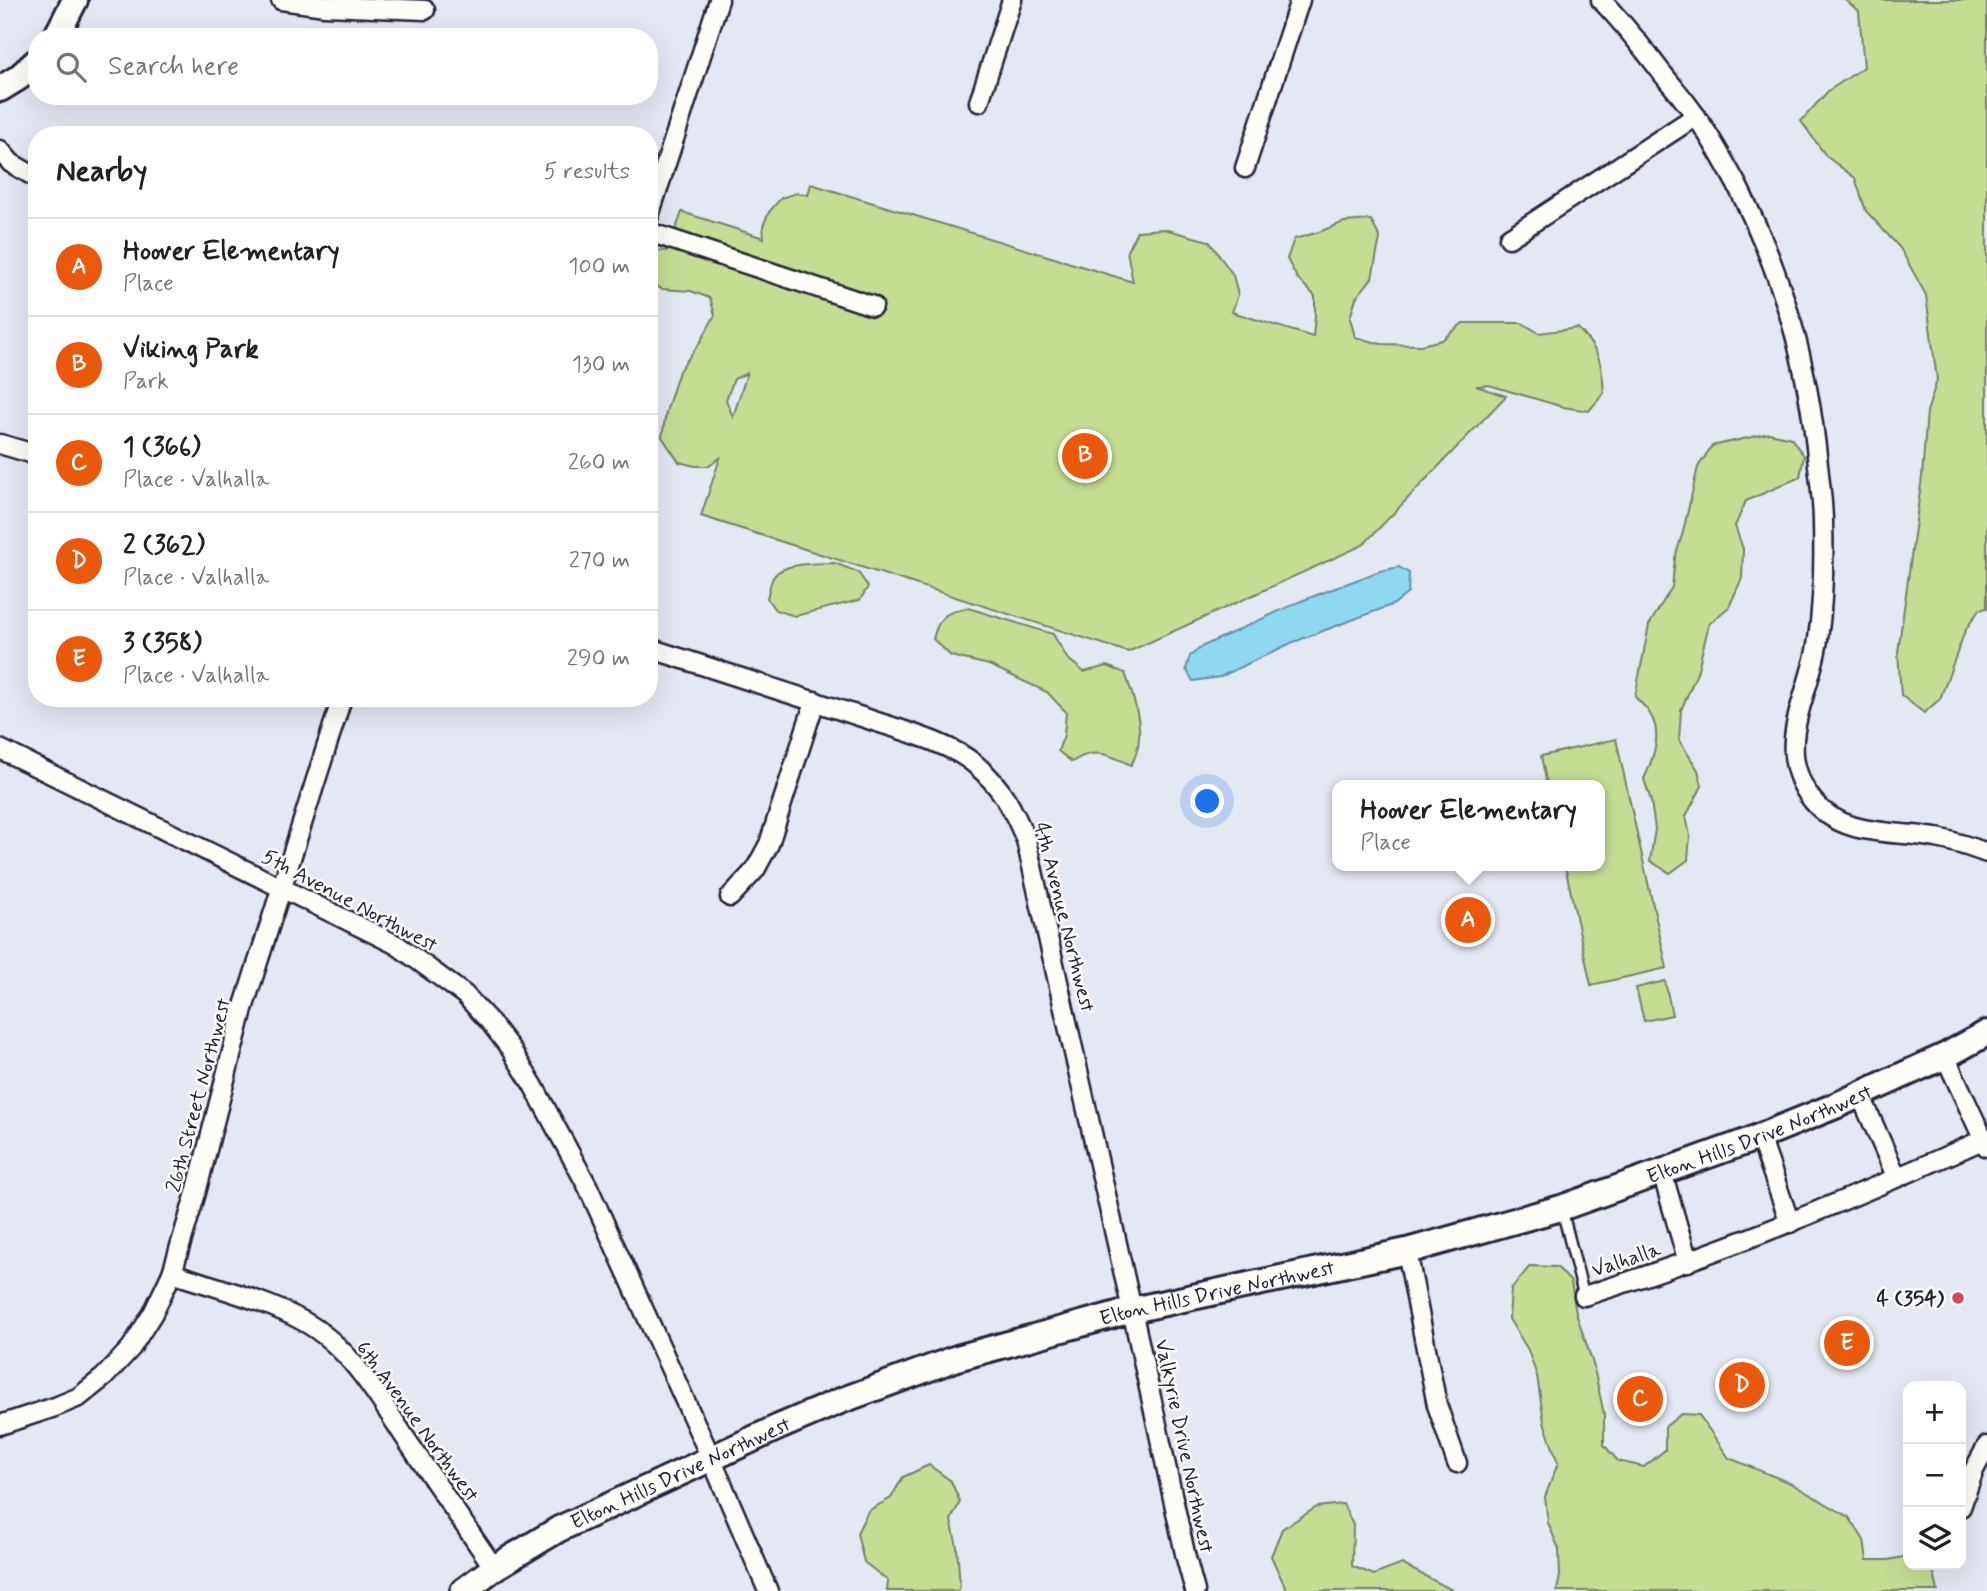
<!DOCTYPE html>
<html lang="en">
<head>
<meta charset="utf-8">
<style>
  body { margin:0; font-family:Mynerve,sans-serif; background:#f2f2f2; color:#202124 }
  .controls { position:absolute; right:21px; bottom:21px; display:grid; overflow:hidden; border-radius:14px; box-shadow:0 7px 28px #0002 }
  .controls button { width:63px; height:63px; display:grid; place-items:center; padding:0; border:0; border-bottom:2px solid #e0e0e0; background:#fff; color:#202124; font:35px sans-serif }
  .you { position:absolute; left:1208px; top:802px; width:24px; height:24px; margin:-18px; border:5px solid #fff; border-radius:50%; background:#1a73e8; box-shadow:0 0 0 10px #1a73e833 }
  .badge { display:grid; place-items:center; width:46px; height:46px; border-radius:50%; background:#ea580c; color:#fff; font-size:23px; font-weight:700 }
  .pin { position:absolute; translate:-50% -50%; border:4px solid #fff; box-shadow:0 2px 7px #0006 }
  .popup { position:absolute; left:1332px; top:780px; width:273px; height:91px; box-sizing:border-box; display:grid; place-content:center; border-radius:14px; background:#fff; filter:drop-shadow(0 2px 5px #0005); font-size:23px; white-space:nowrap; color:#757577 }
  .popup b { font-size:26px; color:#202124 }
  .popup::after { content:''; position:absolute; left:50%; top:100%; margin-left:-14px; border:14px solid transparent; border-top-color:#fff }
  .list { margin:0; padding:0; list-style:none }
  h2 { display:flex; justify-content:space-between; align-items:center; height:91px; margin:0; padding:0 28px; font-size:30px }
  h2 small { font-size:23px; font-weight:400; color:#757577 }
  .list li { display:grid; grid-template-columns:46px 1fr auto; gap:21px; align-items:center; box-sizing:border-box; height:98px; padding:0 28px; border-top:2px solid #e0e0e0 }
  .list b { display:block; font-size:26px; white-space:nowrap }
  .list p { margin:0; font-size:23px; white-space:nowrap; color:#757577 }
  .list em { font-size:23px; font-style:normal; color:#757577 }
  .icon { flex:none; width:38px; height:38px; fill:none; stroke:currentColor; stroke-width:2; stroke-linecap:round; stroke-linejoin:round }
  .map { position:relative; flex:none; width:1987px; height:1591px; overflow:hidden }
  .search { position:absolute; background:#fff; box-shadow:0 7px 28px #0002; left:28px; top:28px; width:630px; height:77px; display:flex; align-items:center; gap:18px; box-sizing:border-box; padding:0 24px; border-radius:28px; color:#757577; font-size:26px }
  .panel { position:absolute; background:#fff; box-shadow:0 7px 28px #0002; left:28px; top:126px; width:630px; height:581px; border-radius:28px }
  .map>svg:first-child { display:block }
  .green { fill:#c5dd93; stroke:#748067; stroke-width:2; fill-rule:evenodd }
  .water { fill:#8fd9f0; stroke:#6390a8; stroke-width:2 }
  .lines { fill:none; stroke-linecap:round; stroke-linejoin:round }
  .lane-casing { stroke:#22223b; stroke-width:14 }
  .street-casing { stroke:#22223b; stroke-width:23 }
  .secondary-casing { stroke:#22223b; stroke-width:30 }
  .lane { stroke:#fdfcf7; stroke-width:9 }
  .street { stroke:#fdfcf7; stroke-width:18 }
  .secondary { stroke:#fdfcf7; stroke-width:24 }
  .poi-dot { fill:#d1495b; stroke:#fdfcf7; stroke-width:2.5 }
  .labels { text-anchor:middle; stroke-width:5; stroke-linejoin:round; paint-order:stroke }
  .street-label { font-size:21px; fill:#22223b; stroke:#fdfcf7 }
  .poi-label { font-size:21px; font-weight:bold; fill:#22223b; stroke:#fdfcf7; text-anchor:end }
</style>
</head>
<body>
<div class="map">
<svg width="1987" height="1591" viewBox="0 0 1987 1591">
  <rect width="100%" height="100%" fill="#e4e8f3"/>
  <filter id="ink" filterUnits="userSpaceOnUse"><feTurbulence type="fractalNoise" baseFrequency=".0143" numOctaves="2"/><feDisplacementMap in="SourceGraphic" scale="14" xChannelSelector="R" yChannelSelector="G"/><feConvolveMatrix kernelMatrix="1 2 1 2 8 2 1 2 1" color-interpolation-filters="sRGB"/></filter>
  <g filter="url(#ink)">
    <!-- green -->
    <g class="green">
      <polygon points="1845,0 1987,0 1987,608 1979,610 1965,631 1940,699 1924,713 1901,695 1898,652 1922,477 1927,412 1937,380 1926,295 1900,248 1866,211 1855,178 1826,156 1801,121 1828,91 1864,67 1859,11"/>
      <path d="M 811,184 L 1133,282 L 1127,251 L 1137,231 L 1164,229 L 1209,241 L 1233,275 L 1238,295 L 1232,312 L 1313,337 L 1315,316 L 1315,296 L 1297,278 L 1287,259 L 1294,239 L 1319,232 L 1344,222 L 1371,220 L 1380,238 L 1372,278 L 1356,298 L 1350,318 L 1355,337 L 1381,344 L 1421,345 L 1442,340 L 1463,323 L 1522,323 L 1539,333 L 1578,328 C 1600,352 1602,362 1604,393 L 1589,411 L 1563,407 L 1489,385 L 1476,386 L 1506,396 L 1363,545 L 1128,652 L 701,516 L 720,458 L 709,466 L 695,466 L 679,462 L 662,437 L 666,412 L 679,371 L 701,341 L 715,315 L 710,298 L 691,291 L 662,289 L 649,283 L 649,257 L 653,250 L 668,251 L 682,212 L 764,238 L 763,226 L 769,212 L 781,198 L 796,193 L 808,195 ZM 747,373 L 733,417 L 726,400 L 734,379 Z"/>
      <path d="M 1769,433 L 1791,438 L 1804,456 L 1800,477 L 1746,501 L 1735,526 L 1743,549 L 1742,578 L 1729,607 L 1709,624 L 1697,673 L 1681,710 L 1679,740 L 1698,770 L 1702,786 L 1686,816 L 1690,836 L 1688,860 L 1670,873 L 1650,861 L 1655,829 L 1651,801 L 1644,779 C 1653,759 1663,734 1650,714 C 1647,708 1640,702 1635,697 L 1649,625 L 1672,587 L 1675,558 L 1683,532 L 1698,467 L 1712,446 Z"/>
      <path d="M 834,563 L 858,572 L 868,587 L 860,600 L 795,616 L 775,610 L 767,598 C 769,591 770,582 774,576 C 784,562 818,564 834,563 Z"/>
      <path d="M 968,608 L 1053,634 L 1067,658 L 1084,672 L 1107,666 L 1125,673 C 1135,701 1148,737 1131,765 C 1109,754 1093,747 1072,762 L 1058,751 L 1064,735 L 1066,712 L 1047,692 L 989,665 L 951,656 L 933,639 C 939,616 945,612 968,608 Z"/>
      <polygon points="1616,739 1667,968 1591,985 1565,866 1599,866 1599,785 1547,785 1541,756"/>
      <polygon points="1665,981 1672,1015 1644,1021 1636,988"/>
      <polygon points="1530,1266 1557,1267 1571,1282 1576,1313 1593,1364 1604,1414 1604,1445 1618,1461 1644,1467 1665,1450 1665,1427 1681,1414 1699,1415 1729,1458 1790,1483 1849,1517 1864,1540 1867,1560 1888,1560 1908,1556 1908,1565 1932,1565 1938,1591 1557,1591 1560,1576 1559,1549 1548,1523 1545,1497 1558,1463 1544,1422 1537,1376 1528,1350 1509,1319 1511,1289"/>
      <polygon points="929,1465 951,1481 960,1502 951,1520 957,1547 960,1586 958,1591 887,1591 888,1581 864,1562 857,1533 868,1511 891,1498 903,1477"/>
      <polygon points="1343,1504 1353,1525 1352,1566 1374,1575 1402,1564 1454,1591 1287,1591 1271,1556 1282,1529 1317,1507"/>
    </g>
    <!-- water -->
    <polygon class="water" points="1399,567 1409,573 1408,593 1394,604 1291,643 1220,677 1193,681 1186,669 1190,656 1203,646 1301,601 1380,571"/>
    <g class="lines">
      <defs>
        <polyline id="lane" points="1562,1210 1584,1296"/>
        <g id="street">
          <polyline points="281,0 325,6 425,10"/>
          <path d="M 1601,0 C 1623,23 1643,48 1662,73 C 1673,87 1685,100 1695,115 C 1711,137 1725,163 1738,187 C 1784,278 1808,364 1818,465 C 1820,484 1823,504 1823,523 C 1824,559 1823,603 1818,639 C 1811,696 1770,747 1813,801 C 1844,838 1894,830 1936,838 C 1954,841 1970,847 1987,853"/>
          <polyline points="979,102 1012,0"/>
          <polyline points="0,150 11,163 37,178"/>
          <polyline points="1245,168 1300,0"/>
          <polyline points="649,216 719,0"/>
          <polyline points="649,232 873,306"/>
          <polyline points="1509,238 1696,116"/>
          <polyline points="0,444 37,455"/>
          <path d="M 649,648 C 722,671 795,695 868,719 C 900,730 951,743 976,765 C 1002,787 1013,809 1026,840 L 1132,1310 L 1186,1558 L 1195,1591"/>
          <polyline points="0,749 397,945 465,995 490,1022 510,1048 533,1085 588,1187 711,1458 768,1591"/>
          <polyline points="730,897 755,870 769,844 815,701"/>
          <polyline points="1945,1056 1987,1147"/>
          <polyline points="1860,1094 1897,1178"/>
          <polyline points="1760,1137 1790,1223"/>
          <polyline points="1662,1172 1688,1262"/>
          <polyline points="1407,1251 1437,1405 1457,1463"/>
          <path d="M 172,1273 C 214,1287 265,1300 303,1321 C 351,1347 380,1400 410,1445 C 438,1486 466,1527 494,1568"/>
          <path d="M 1584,1296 C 1722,1253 1855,1197 1987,1138"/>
          <polyline points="0,1425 55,1407 79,1397 104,1377 131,1348 153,1313 172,1273 196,1193 243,1009 342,698"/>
          <polyline points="1961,1507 1974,1470 1987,1446"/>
        </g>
        <g id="secondary">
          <polyline points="56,37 75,0"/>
          <polyline points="0,89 18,78 37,61"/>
          <path id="s1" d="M 463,1591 L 494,1568 L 559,1529 L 779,1427 L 840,1401 L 903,1378 L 957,1358 L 1132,1310 L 1407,1251 L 1561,1208 L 1751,1140 L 1835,1106 L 1945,1056 L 1987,1033"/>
        </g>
      </defs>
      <!-- lane casing -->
      <use href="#lane" class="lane-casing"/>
      <!-- street casing -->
      <use href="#street" class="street-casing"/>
      <!-- secondary casing -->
      <use href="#secondary" class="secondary-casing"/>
      <!-- lane -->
      <use href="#lane" class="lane"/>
      <!-- street -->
      <use href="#street" class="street"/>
      <!-- secondary -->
      <use href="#secondary" class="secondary"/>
    </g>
  </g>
  <!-- markers -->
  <circle class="poi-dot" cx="1958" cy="1298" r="7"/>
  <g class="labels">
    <!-- street labels -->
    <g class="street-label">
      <text transform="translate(350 900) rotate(28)" y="7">5th Avenue Northwest</text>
      <text transform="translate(1065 917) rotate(76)" y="7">4th Avenue Northwest</text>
      <text transform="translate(198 1095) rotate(-75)" y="7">26th Street Northwest</text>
      <text dy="7" stroke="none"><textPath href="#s1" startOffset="1382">Elton Hills Drive Northwest</textPath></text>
      <text transform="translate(1626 1259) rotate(-18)" y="7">Valhalla</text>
      <text dy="7" stroke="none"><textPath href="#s1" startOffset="816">Elton Hills Drive Northwest</textPath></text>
      <text transform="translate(418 1421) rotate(54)" y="7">6th Avenue Northwest</text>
      <text transform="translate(1185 1446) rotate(78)" y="7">Valkyrie Drive Northwest</text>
      <text dy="7" stroke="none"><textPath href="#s1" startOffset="248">Elton Hills Drive Northwest</textPath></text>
    </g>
    <!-- poi labels -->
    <g class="poi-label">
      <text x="1944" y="1305">4 (354)</text>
    </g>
  </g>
</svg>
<div class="controls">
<button>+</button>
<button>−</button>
<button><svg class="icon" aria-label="layers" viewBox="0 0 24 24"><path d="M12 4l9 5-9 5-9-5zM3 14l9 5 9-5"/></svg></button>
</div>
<div class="you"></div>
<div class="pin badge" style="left:1468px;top:920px">A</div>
<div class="popup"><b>Hoover Elementary</b>Place</div>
<div class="pin badge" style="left:1085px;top:456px">B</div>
<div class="pin badge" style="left:1640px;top:1399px">C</div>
<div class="pin badge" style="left:1742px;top:1385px">D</div>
<div class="pin badge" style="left:1847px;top:1343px">E</div>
<div class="search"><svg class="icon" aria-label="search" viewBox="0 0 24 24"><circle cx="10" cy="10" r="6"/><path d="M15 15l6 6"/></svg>Search here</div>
<section class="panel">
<h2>Nearby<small>5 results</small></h2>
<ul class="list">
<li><span class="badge">A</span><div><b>Hoover Elementary</b><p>Place</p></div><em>100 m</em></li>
<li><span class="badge">B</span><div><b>Viking Park</b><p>Park</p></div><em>130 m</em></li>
<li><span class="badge">C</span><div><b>1 (366)</b><p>Place · Valhalla</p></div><em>260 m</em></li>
<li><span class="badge">D</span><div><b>2 (362)</b><p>Place · Valhalla</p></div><em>270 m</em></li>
<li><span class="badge">E</span><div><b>3 (358)</b><p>Place · Valhalla</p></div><em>290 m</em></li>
</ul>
</section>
</div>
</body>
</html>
